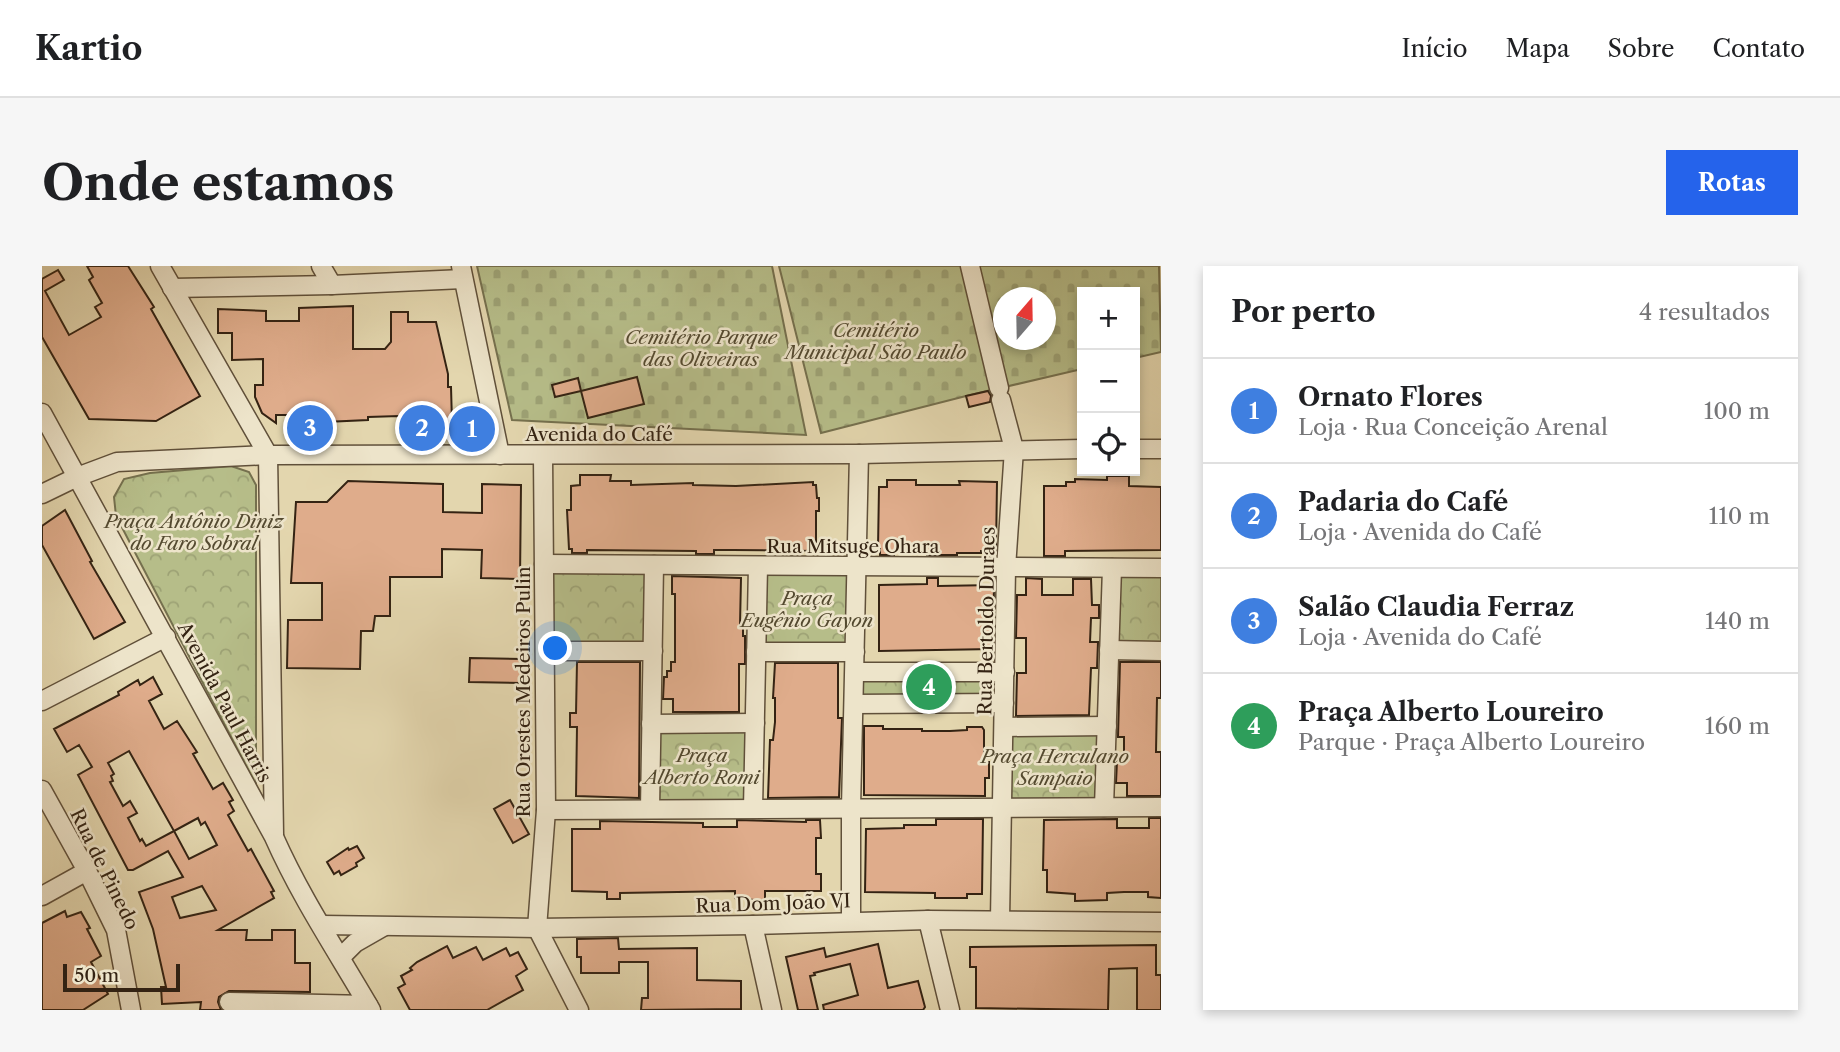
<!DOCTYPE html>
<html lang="pt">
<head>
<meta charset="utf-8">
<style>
  body { margin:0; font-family:"Libre Caslon Text",serif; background:#f6f6f6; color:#202124 }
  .controls { position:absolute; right:21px; top:21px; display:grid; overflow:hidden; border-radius:0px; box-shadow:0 4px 10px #0003 }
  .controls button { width:63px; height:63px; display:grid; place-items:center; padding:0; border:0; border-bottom:2px solid #e0e0e0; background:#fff; color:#202124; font:35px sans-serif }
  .compass { position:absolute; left:951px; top:21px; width:63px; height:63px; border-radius:50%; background:#fff; box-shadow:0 4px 10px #0003; rotate:20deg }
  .scale { position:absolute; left:21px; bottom:18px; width:117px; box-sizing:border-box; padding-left:7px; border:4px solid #342313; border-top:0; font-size:19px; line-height:24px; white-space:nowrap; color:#342313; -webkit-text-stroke:5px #ede4ca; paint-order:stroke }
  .you { position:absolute; left:514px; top:383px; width:24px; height:24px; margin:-18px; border:5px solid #fff; border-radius:50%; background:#1a73e8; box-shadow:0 0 0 10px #1a73e833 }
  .badge { display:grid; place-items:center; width:46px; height:46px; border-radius:50%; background:#2563eb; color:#fff; font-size:23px; font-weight:700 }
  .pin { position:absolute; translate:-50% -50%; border:4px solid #fff; box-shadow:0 2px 7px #0006 }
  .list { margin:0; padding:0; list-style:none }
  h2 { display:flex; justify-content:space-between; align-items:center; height:91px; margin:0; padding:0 28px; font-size:30px }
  h2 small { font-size:23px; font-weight:400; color:#757577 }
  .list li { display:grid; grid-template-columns:46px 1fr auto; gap:21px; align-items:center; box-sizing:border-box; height:105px; padding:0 28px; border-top:2px solid #e0e0e0 }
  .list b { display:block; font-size:26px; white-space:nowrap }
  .list p { margin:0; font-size:23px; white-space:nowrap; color:#757577 }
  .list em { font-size:23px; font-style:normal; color:#757577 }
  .icon { flex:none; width:38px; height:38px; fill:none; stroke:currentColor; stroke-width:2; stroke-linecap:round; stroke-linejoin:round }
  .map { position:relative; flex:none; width:1119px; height:744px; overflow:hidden; border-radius:0px }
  header { display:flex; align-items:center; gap:42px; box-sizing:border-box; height:98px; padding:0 35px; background:#fff; border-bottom:2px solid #e0e0e0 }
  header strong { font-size:33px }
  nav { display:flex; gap:38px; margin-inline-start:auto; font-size:24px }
  .intro { display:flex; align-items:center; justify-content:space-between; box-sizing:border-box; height:168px; padding:0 42px }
  h1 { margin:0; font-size:49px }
  .button { padding:18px 32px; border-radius:0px; background:#2563eb; color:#fff; font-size:24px; font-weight:700 }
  main { display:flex; gap:42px; padding:0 42px }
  aside { flex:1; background:#fff; border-radius:0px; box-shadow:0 4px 10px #0003 }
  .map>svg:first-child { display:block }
  .cemetery { fill:url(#cemetery-stones); stroke:#75704e; stroke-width:2; fill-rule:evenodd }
  .park { fill:url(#park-crowns); stroke:#75704e; stroke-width:2 }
  .building { fill:#dfac8b; stroke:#342313; stroke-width:2; fill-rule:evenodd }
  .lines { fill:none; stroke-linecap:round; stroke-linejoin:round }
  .minor-casing { stroke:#60503a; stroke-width:21 }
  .minor { stroke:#ede4ca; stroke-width:18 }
  .labels { text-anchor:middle; stroke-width:5; stroke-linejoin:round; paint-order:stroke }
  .park-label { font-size:19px; font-style:italic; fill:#544a30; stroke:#ede4ca }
  .street-label { font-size:19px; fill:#342313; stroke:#ede4ca }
</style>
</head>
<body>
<header>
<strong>Kartio</strong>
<nav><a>Início</a><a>Mapa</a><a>Sobre</a><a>Contato</a></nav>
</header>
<div class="intro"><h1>Onde estamos</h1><a class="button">Rotas</a></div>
<main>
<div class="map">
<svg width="1119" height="744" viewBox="0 0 1119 744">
  <defs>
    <pattern id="cemetery-stones" width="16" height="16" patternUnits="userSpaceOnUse" patternTransform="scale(1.75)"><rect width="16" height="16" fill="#b6bd89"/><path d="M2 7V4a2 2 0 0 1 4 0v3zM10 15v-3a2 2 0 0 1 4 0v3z" fill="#9da275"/></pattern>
    <pattern id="park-crowns" width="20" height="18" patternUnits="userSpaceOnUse" patternTransform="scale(1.75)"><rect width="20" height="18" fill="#b6bd89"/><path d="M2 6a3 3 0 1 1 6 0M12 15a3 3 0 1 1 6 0" fill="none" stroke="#9da275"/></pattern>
  </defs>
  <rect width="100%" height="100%" fill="#e3d6ae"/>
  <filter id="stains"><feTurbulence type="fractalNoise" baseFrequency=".00286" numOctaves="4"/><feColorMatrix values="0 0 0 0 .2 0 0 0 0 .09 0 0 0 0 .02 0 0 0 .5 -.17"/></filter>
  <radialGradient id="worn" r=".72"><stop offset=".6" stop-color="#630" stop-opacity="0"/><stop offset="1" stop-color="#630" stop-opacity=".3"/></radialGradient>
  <!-- cemetery -->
  <g class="cemetery">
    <polygon points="435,0 730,0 764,169 470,154"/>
    <path d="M 737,0 L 1117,0 L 1119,86 L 1093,92 L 1093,26 L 1040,26 L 1040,103 L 924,130 L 779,167 ZM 961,32 L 1003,32 L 1003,74 L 961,74 Z"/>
  </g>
  <!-- park -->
  <g class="park">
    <polygon points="189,200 207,206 214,219 214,519 74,250 72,231 82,213 108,207"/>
    <polygon points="509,305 603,306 604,378 509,377"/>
    <polygon points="723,306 809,307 807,380 721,380"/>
    <polygon points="1076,308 1119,308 1119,379 1073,379"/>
    <polygon points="818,411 956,411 957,432 817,433"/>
    <polygon points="705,464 704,536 616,535 616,465"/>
    <polygon points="1058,465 1057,536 967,536 969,467"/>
  </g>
  <!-- building -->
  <g class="building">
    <polygon points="45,0 86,0 112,41 109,43 158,130 114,155 47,153 0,71 0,13 16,4 22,14 3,25 27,69 59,51 53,41 60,37 47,14 51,11"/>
    <polygon points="311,40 311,83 343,83 349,76 349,46 366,46 366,56 394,56 406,108 406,121 409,121 410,156 385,156 385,164 357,164 357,150 326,151 326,154 283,156 283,163 264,163 264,149 234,149 234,157 220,147 213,131 213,119 221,119 221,93 190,94 190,67 176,67 176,43 224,45 224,55 257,55 257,42"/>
    <polygon points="595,111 602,138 546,152 539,125"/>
    <polygon points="536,112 539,125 513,131 510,119"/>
    <polygon points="946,125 949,130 948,136 927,141 924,130"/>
    <polygon points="538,209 569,209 568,215 589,215 589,219 651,217 651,219 694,220 771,216 771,219 774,219 775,232 777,232 777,245 774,245 774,285 691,284 672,284 672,288 654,288 654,285 545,284 545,287 530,287 530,283 527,283 525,244 529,244 529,220 538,219"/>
    <polygon points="1065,210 1087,210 1087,220 1119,221 1119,284 1023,285 1023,290 1002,290 1002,220 1024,220 1024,216 1033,216 1033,213 1065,214"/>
    <polygon points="845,214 874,214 874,219 918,219 917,215 955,216 954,285 939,285 939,287 915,287 915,289 885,289 885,286 880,284 855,284 852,285 852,289 838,289 838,283 836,283 837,221 845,221"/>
    <polygon points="306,215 401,218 401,246 440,247 440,218 479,219 478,313 439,312 440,284 400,283 400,311 348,311 348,350 333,350 331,365 319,365 318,403 245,402 246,354 280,354 280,317 249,317 254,236 285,236"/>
    <polygon points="23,244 50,295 48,296 83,356 52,373 0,279 0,260"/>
    <polygon points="630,310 699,312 698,359 701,359 701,370 703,370 703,398 697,398 697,446 631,446 631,433 621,433 622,411 625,411 625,405 629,405 629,396 633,396 633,328 630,328"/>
    <polygon points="885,312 896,312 896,320 952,319 951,383 837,385 837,319 885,318"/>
    <polygon points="984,312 1000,313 1000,329 1031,329 1031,313 1049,313 1050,339 1057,339 1057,352 1049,352 1048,376 1056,376 1055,402 1049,402 1047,449 974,450 975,407 984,407 984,372 974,372 975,329 984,329"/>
    <polygon points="428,392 480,393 480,417 427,416"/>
    <polygon points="535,396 598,396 597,532 534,530 535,461 528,461 528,447 534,447"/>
    <polygon points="1078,396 1119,396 1119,432 1115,432 1114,486 1119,486 1119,530 1085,530 1085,517 1074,517 1075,495 1082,495 1082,471 1076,471"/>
    <polygon points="733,397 796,397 796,452 800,452 797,531 726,532 728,474 731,474 733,456 733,432 731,432"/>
    <path d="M 111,411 L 120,428 L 107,435 L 122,463 L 135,455 L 155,486 L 151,488 L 171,523 L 181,517 L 191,534 L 187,536 L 192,545 L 186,549 L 206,585 L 209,583 L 232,625 L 229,626 L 232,632 L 176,664 L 205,664 L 204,674 L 230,674 L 230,664 L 253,664 L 253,697 L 268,697 L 268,726 L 187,725 L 177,731 L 176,736 L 179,744 L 158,744 L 159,736 L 120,738 L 119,721 L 124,721 L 111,663 L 97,626 L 141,611 L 126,585 L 91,604 L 86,604 L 36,509 L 50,501 L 37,479 L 25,486 L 12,463 L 77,429 L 76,426 L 96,414 L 98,419 ZM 87,485 L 132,565 L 104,580 L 100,573 L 98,575 L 86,552 L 95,547 L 88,535 L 81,540 L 68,516 L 71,515 L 69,510 L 72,508 L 66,497 ZM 156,552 L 159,559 L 163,556 L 175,579 L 147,593 L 132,565 ZM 160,620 L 174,644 L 138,652 L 130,631 Z"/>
    <polygon points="822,460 841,460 841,463 880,463 880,465 908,465 925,464 925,461 940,461 942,464 942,490 944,490 944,496 947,496 947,512 943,512 943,530 822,529"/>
    <polygon points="468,534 487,568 471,577 452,543"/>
    <polygon points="1107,552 1119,552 1119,632 1106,631 1106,626 1082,626 1065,627 1065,634 1033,635 1033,628 1005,626 1005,604 1001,604 1002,554 1075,553 1075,562 1107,562"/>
    <polygon points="894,553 941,553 940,628 925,628 925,632 893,632 893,627 823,626 824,563 862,562 862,559 894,559"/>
    <polygon points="695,554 764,556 764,554 778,554 779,572 774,572 774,608 779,608 779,625 723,625 723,635 693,632 693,625 578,627 578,633 565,633 565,626 530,625 530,563 558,563 558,555 661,557 661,561 695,561"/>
    <polygon points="315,580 322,592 314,597 315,600 299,609 297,605 292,608 285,596 306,582 307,584"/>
    <polygon points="23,645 25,651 39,646 48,662 45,663 59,690 49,696 66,728 41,744 0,744 0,657"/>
    <polygon points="576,672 577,683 655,682 655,714 699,715 699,743 599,744 600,732 606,732 606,696 577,696 577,707 539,707 539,691 535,691 535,673"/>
    <polygon points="836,678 846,722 876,715 883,741 881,744 782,744 781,739 816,729 808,698 772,707 773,709 768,710 776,744 756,744 744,691 782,682 784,691"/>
    <polygon points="1114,679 1114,709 1119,709 1119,744 1095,744 1095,702 1067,703 1066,744 934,742 934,701 928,701 928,681"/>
    <polygon points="405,680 411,692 434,681 441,694 464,682 468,690 476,686 485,703 474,710 481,724 445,744 368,744 356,722 363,718 359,710 370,704 368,702 375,696"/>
  </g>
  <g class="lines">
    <defs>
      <g id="minor">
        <polyline points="118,0 226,189 232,568"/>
        <polyline points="279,0 290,19"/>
        <polyline points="419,0 458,189"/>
        <polyline points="928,0 957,122"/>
        <polyline points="130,22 290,19 421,13"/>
        <path d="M 0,147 L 232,571 C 259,632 296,687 329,744"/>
        <polyline points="1093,183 1119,183"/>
        <polyline points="501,190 504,544 495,662 537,744"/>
        <polyline points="0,228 35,211 75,196 226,189 817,188 1040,183"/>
        <polyline points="502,298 1119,302"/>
        <polyline points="1067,384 1119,385"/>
        <polyline points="503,385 611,385"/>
        <polyline points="714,386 813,386"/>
        <polyline points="813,406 963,406"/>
        <polyline points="0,435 124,371"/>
        <polyline points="812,438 962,437"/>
        <polyline points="609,458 713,457"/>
        <polyline points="962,461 1065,460"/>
        <polyline points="0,524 45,605 74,664 89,744"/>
        <polyline points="1062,541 1070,302"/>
        <polyline points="608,543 612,299"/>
        <polyline points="711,543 716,300"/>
        <polyline points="504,544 1119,541"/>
        <polyline points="0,630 45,605"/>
        <polyline points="886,654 908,744"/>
        <polyline points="958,654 964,302 972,183 959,134"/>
        <polyline points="809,655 809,542 817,188"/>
        <polyline points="280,659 495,662 711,659 886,654 1119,656"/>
        <polyline points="711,659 730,744"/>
        <polyline points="299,691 313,677 341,661"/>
        <polyline points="187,736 326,739"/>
      </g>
    </defs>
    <!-- minor casing -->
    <use href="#minor" class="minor-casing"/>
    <!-- minor -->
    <use href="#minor" class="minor"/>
  </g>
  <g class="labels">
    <!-- park labels -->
    <g class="park-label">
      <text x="834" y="71">Cemitério<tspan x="834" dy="22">Municipal São Paulo</tspan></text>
      <text x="659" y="78">Cemitério Parque<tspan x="659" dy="22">das Oliveiras</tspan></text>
      <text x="152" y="262">Praça Antônio Diniz<tspan x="152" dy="22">do Faro Sobral</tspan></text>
      <text x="765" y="339">Praça<tspan x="765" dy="22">Eugênio Gayon</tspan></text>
      <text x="660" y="496">Praça<tspan x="660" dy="22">Alberto Romi</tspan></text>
      <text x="1013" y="497">Praça Herculano<tspan x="1013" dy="22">Sampaio</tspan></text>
    </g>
    <!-- street labels -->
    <g class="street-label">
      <text x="557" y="175">Avenida do Café</text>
      <text x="811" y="287">Rua Mitsuge Ohara</text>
      <text transform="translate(944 355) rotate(-89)" y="7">Rua Bertoldo Duraes</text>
      <text transform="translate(481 426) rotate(-90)" y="7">Rua Orestes Medeiros Pulin</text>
      <text transform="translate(183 436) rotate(62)" y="7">Avenida Paul Harris</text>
      <text transform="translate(63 603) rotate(64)" y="7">Rua de Pinedo</text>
      <text transform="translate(731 637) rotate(-2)" y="7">Rua Dom João VI</text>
    </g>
  </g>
  <rect width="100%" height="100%" filter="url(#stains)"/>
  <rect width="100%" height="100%" fill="url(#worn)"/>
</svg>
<div class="controls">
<button>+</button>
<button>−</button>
<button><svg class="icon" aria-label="locate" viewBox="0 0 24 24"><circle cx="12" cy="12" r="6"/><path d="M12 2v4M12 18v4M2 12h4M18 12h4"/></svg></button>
</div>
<svg class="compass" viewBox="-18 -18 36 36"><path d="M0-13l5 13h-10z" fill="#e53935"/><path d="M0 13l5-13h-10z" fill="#757577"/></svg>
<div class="scale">50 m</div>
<div class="you"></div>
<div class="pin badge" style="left:430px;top:163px;background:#3f7fe0">1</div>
<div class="pin badge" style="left:380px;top:162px;background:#3f7fe0">2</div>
<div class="pin badge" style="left:268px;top:162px;background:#3f7fe0">3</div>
<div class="pin badge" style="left:887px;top:421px;background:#2e9e5b">4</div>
</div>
<aside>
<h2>Por perto<small>4 resultados</small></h2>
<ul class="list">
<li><span class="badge" style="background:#3f7fe0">1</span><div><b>Ornato Flores</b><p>Loja · Rua Conceição Arenal</p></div><em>100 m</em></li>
<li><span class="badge" style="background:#3f7fe0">2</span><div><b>Padaria do Café</b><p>Loja · Avenida do Café</p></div><em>110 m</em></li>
<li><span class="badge" style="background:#3f7fe0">3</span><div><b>Salão Claudia Ferraz</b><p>Loja · Avenida do Café</p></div><em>140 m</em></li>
<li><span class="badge" style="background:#2e9e5b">4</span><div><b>Praça Alberto Loureiro</b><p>Parque · Praça Alberto Loureiro</p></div><em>160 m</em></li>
</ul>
</aside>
</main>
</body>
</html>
